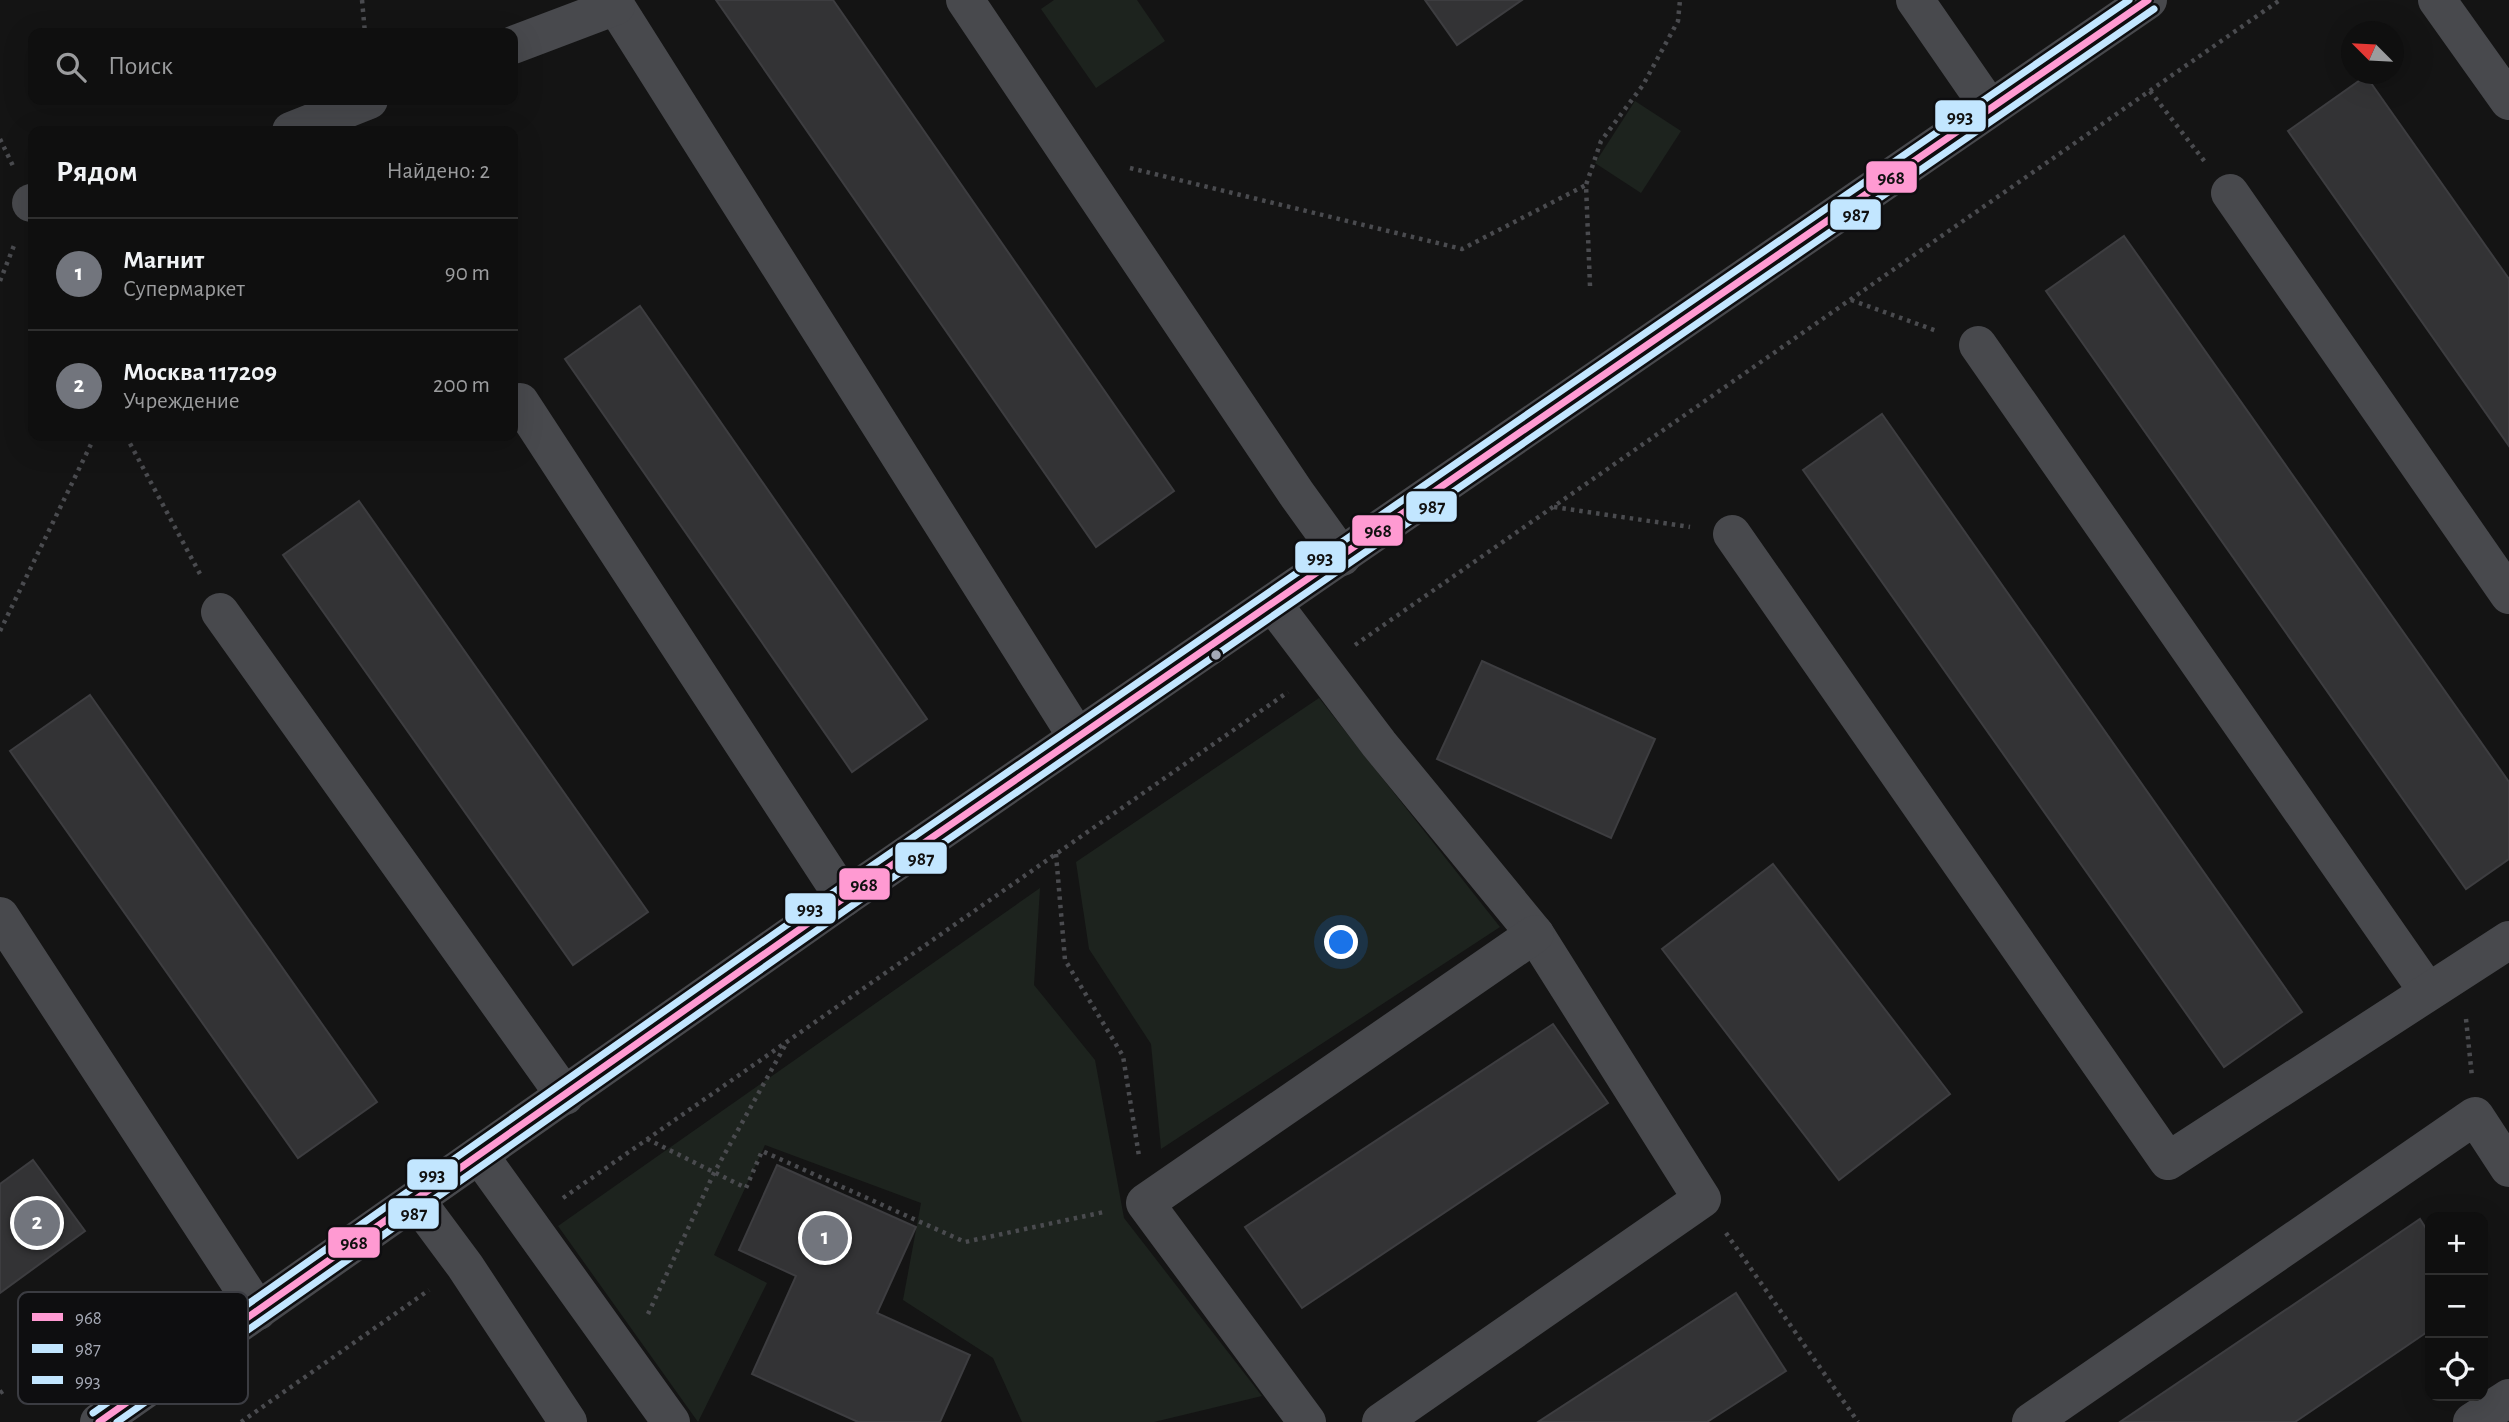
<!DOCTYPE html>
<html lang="ru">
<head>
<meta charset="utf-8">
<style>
  body { margin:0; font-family:"Alegreya Sans",sans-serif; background:#181818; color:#f1f3f6 }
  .controls { position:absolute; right:21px; bottom:21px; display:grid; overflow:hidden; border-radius:14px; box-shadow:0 7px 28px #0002 }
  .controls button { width:63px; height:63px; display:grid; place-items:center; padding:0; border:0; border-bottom:2px solid #2f2f2f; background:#0f0f0f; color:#f1f3f6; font:35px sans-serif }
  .compass { position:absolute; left:2341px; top:21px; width:63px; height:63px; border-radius:50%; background:#0f0f0f; box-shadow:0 7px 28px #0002; rotate:294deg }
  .you { position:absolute; left:1342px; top:943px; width:24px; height:24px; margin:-18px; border:5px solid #fff; border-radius:50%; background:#1a73e8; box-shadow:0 0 0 10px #1a73e833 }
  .badge { display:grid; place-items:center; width:46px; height:46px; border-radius:50%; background:#72757d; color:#fff; font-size:23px; font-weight:700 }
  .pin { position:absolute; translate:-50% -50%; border:4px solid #fff; box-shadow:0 2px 7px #0006 }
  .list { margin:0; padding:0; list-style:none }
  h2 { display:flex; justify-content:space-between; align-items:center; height:91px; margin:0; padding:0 28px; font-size:30px }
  h2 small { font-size:23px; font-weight:400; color:#9b9c9e }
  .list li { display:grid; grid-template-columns:46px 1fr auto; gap:21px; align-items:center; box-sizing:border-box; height:112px; padding:0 28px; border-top:2px solid #2f2f2f }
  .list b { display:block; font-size:26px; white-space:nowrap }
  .list p { margin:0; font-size:23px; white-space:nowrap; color:#9b9c9e }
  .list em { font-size:23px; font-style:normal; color:#9b9c9e }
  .icon { flex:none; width:38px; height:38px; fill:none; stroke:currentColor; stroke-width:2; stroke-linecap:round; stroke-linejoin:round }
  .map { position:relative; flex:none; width:2509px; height:1422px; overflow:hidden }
  .search { position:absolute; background:#0f0f0f; box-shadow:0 7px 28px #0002; left:28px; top:28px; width:490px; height:77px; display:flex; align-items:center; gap:18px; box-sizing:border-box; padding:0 24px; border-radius:14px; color:#9b9c9e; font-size:26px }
  .panel { position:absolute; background:#0f0f0f; box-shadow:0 7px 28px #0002; left:28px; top:126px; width:490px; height:315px; border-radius:14px }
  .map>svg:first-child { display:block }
  .green { fill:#1d231e }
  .building { fill:#333335; stroke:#3d3d40; stroke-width:2 }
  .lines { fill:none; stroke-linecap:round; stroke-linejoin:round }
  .path { stroke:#4a4b4f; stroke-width:4.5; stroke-dasharray:3.5 5; stroke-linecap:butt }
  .minor { stroke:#48494d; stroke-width:38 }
  .bus-1-casing { stroke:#0e0e10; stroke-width:12 }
  .bus-2-casing { stroke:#0e0e10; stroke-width:12 }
  .bus-3-casing { stroke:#0e0e10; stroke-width:12 }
  .bus-1 { stroke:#ff9ad2; stroke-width:7 }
  .bus-2 { stroke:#c2e6ff; stroke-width:7 }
  .bus-3 { stroke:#c2e6ff; stroke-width:7 }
  .bus-dot { fill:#a5a9b5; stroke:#0e0e10; stroke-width:2.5 }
  .key { fill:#0e0e10; stroke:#3b3c42; stroke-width:2 }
  .key-label { font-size:19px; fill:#a5a9b5 }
  .line-badge { stroke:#0e0e10; stroke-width:2.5 }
  .pale-badge-label { font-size:19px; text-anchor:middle; font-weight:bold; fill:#111 }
</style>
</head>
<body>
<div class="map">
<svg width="2509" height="1422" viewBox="0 0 2509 1422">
  <rect width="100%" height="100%" fill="#141414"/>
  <!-- green -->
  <g class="green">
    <polygon points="1054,0 1137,0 1165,41 1096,88 1041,9"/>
    <polygon points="1635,101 1681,131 1641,193 1595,163"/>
    <polygon points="1319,698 1500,927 1161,1149 1151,1044 1089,949 1076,862"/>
    <polygon points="1040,888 1034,985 1095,1060 1124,1218 1262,1396 1154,1422 1022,1422 993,1358 903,1300 921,1203 765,1145 714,1255 767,1283 698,1422 558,1226"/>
  </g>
  <!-- building -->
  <g class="building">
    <polygon points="716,0 833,0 1174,491 1096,547"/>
    <polygon points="1425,0 1522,0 1457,45"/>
    <polygon points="2366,76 2509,279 2509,446 2288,131"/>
    <polygon points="2124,236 2509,782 2509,859 2466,889 2046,291"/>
    <polygon points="640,306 927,719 852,772 565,359"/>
    <polygon points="1882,414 2302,1012 2224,1067 1803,470"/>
    <polygon points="359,501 648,912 573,965 283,555"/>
    <polygon points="1482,661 1655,739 1611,838 1437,759"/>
    <polygon points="90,695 377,1102 298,1158 10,751"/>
    <polygon points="1773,864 1950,1094 1839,1180 1662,949"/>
    <polygon points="1553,1024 1608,1103 1302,1308 1245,1227"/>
    <polygon points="33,1160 85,1231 0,1293 0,1184"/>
    <polygon points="777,1165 916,1227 877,1313 970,1355 940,1422 858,1422 752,1374 796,1276 739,1250"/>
    <polygon points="2420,1219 2430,1235 2430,1330 2295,1422 2120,1422"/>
    <polygon points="1736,1293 1786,1371 1707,1422 1538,1422"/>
  </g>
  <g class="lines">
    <!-- path -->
    <g class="path">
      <polyline points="362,0 365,33"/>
      <polyline points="2150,91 2205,162"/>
      <polyline points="0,139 13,166"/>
      <polyline points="1130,168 1462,249 1586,185"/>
      <polyline points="0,281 15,243"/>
      <polyline points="1590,286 1586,185 1601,141 1643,85 1678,21 1680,0"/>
      <polyline points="1851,300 1937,331"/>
      <polyline points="126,436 200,574"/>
      <polyline points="1554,507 1690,527"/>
      <polyline points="0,631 95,436"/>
      <polyline points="1355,645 2280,0"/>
      <polyline points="1056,854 1065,960 1123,1056 1139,1156"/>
      <polyline points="2466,1019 2472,1077"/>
      <polyline points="647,1139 746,1188 762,1151 965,1242 1104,1212"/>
      <polyline points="563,1198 1288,692"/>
      <polyline points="1726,1233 1858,1422"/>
      <polyline points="648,1314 714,1173 787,1042"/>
      <polyline points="0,1393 3,1391"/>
      <polyline points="241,1422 429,1290"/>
    </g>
    <!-- minor -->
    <g class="minor">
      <polyline points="612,0 1077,737"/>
      <polyline points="965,0 1296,493 1342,557"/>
      <polyline points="1915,0 1989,107"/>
      <polyline points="2437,0 2509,101"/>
      <polyline points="513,45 616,6"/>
      <polyline points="291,131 369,100"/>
      <polyline points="2230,193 2509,595"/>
      <polyline points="31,203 33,203"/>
      <polyline points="1978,345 2428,992"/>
      <polyline points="520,402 844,898"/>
      <polyline points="1732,534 2168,1161 2509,940"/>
      <polyline points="1273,604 1379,744 1535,934 1702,1199 1381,1422"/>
      <polyline points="220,612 565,1096"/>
      <polyline points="0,916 258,1311"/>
      <polyline points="480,1156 671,1422"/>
      <polyline points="416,1200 465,1266 568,1422"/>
      <polyline points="99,1422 844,898 2148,0"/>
      <polyline points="1307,1422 1145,1203 1535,934"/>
      <polyline points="2031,1422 2475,1116 2509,1168"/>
      <polyline points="2472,1422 2509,1398"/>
    </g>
    <defs>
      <polyline id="bus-1" points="99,1422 844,898 2148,0"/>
      <polyline id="bus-2" points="117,1422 850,907 2154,9"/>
      <polyline id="bus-3" points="93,1413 838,889 2129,0"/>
    </defs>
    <!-- bus-1 casing -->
    <use href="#bus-1" class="bus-1-casing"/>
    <!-- bus-2 casing -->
    <use href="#bus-2" class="bus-2-casing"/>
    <!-- bus-3 casing -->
    <use href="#bus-3" class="bus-3-casing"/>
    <!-- bus-1 -->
    <use href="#bus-1" class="bus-1"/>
    <!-- bus-2 -->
    <use href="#bus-2" class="bus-2"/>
    <!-- bus-3 -->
    <use href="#bus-3" class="bus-3"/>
  </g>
  <!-- markers -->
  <circle class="bus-dot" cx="1216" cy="655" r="6"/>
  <!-- legend -->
  <rect x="18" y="1292" width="230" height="112" rx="10" class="key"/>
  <rect x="32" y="1313" width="31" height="8" fill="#ff9ad2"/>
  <rect x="32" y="1344" width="31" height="9" fill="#c2e6ff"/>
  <rect x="32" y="1376" width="31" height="8" fill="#c2e6ff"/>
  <g class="key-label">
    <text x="75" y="1324">968</text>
    <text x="75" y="1355">987</text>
    <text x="75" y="1387">993</text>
  </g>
  <g class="line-badge">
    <rect x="1934" y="99" width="53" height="34" rx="7" fill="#c2e6ff"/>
    <rect x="1865" y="160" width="53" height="34" rx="7" fill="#ff9ad2"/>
    <rect x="1829" y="198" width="53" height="33" rx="7" fill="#c2e6ff"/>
    <rect x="1405" y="490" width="53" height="33" rx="7" fill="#c2e6ff"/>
    <rect x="1351" y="514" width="53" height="33" rx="7" fill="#ff9ad2"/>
    <rect x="1294" y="540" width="53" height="34" rx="7" fill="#c2e6ff"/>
    <rect x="894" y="841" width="54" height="34" rx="7" fill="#c2e6ff"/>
    <rect x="838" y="867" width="53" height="34" rx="7" fill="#ff9ad2"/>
    <rect x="784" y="892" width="53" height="33" rx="7" fill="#c2e6ff"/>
    <rect x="406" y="1158" width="53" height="33" rx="7" fill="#c2e6ff"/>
    <rect x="387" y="1197" width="53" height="33" rx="7" fill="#c2e6ff"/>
    <rect x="327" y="1226" width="54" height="33" rx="7" fill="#ff9ad2"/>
  </g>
  <g class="pale-badge-label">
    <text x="1960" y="123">993</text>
    <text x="1891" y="184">968</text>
    <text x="1856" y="221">987</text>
    <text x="1432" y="513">987</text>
    <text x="1378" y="537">968</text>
    <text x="1320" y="564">993</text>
    <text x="921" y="865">987</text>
    <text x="864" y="891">968</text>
    <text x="810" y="915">993</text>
    <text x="432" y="1181">993</text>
    <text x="414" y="1220">987</text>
    <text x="354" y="1249">968</text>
  </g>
</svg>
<div class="controls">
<button>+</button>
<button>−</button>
<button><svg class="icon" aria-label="locate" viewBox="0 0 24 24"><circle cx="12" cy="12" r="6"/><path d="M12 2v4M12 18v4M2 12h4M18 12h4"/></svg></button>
</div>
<svg class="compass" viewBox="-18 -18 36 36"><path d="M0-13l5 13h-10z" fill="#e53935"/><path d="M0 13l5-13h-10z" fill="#9b9c9e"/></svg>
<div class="you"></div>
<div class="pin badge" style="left:825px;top:1238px">1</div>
<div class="pin badge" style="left:37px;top:1223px">2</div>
<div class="search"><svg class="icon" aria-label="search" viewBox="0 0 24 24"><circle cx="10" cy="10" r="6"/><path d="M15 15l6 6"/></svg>Поиск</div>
<section class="panel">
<h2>Рядом<small>Найдено: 2</small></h2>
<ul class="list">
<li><span class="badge">1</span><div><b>Магнит</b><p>Супермаркет</p></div><em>90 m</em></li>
<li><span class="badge">2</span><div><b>Москва 117209</b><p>Учреждение</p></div><em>200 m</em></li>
</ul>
</section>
</div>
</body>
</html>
